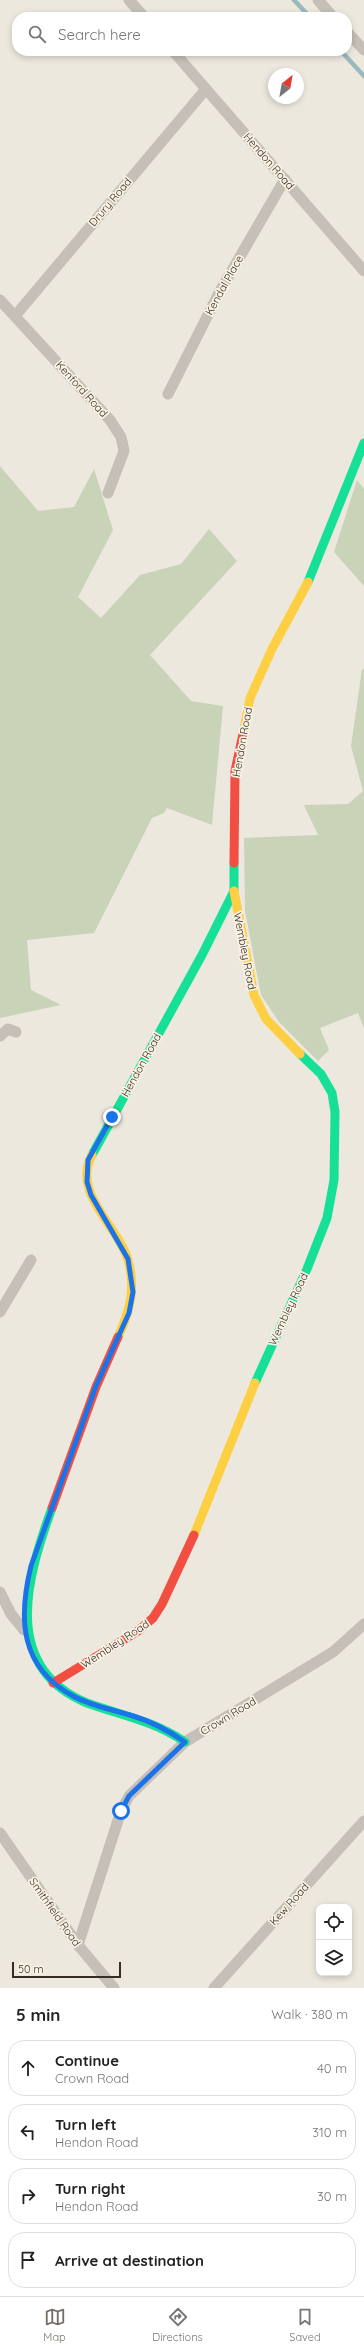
<!DOCTYPE html>
<html lang="en">
<head>
<meta charset="utf-8">
<style>
  body { margin:0; font-family:Quicksand,sans-serif; background:#f2f2f2; color:#222 }
  .controls { position:absolute; right:12px; bottom:12px; display:grid; overflow:hidden; border-radius:8px; box-shadow:0 2px 6px #0003 }
  .controls button { width:36px; height:36px; display:grid; place-items:center; padding:0; border:0; border-bottom:1px solid #e0e0e0; background:#fff; color:#222; font:20px sans-serif }
  .compass { position:absolute; left:268px; top:68px; width:36px; height:36px; border-radius:50%; background:#fff; box-shadow:0 2px 6px #0003; rotate:31deg }
  .scale { position:absolute; left:12px; bottom:10px; width:109px; box-sizing:border-box; padding-left:4px; border:2px solid #352d26; border-top:0; font-size:11px; line-height:14px; white-space:nowrap; color:#352d26; -webkit-text-stroke:3px #faf3e4; paint-order:stroke }
  .stop { position:absolute; width:12px; height:12px; margin:-9px; border:3px solid #1a73e8; border-radius:50%; background:#fff }
  .stop.end { background:#1a73e8; border-color:#fff; box-shadow:0 1px 4px #0008 }
  .list { margin:0; padding:0; list-style:none }
  h2 { display:flex; justify-content:space-between; align-items:center; height:52px; margin:0; padding:0 16px; font-size:17px }
  h2 small { font-size:13px; font-weight:400; color:#767676 }
  .list li { display:grid; grid-template-columns:26px 1fr auto; gap:12px; align-items:center; box-sizing:border-box; height:56px; margin:0 8px 8px; padding:0 8px; border:1px solid #e0e0e0; border-radius:16px }
  .list b { display:block; font-size:15px; white-space:nowrap }
  .list p { margin:0; font-size:13px; white-space:nowrap; color:#767676 }
  .list em { font-size:13px; font-style:normal; color:#767676 }
  .icon { flex:none; width:22px; height:22px; fill:none; stroke:currentColor; stroke-width:2; stroke-linecap:round; stroke-linejoin:round }
  .map { position:relative; flex:none; width:364px; height:1988px; overflow:hidden }
  .search { position:absolute; background:#fff; box-shadow:0 2px 6px #0003; left:12px; right:12px; top:12px; height:44px; display:flex; align-items:center; gap:10px; box-sizing:border-box; padding:0 14px; border-radius:16px; color:#767676; font-size:15px }
  .sheet { height:308px; background:#fff }
  nav { display:flex; justify-content:space-around; align-items:center; box-sizing:border-box; height:56px; border-top:1px solid #e0e0e0; background:#fff; font-size:11px; color:#767676 }
  nav a { display:grid; justify-items:center; gap:2px }
  nav .on { color:#756e66 }
  .map>svg:first-child { display:block }
  .green { fill:#c9d3b8 }
  .lines { fill:none; stroke-linecap:round; stroke-linejoin:round }
  .stream { stroke:#99b9be; stroke-width:4.5 }
  .street { stroke:#c5bfb7; stroke-width:11 }
  .fast { stroke:#16e098; stroke-width:9 }
  .slow { stroke:#ffcf43; stroke-width:9 }
  .jam { stroke:#f24e42; stroke-width:9 }
  .route { stroke:#1a73e8; stroke-width:5 }
  .labels { text-anchor:middle; stroke-width:3.5; stroke-linejoin:round; paint-order:stroke }
  .street-label { font-size:11px; fill:#352d26; stroke:#faf3e4 }
</style>
</head>
<body>
<div class="map">
<svg width="364" height="1988" viewBox="0 0 364 1988">
  <rect width="100%" height="100%" fill="#ece8de"/>
  <!-- green -->
  <g class="green">
    <polygon points="0,466 38,511 74,507 94,469 113,530 78,597 101,618 140,575 181,564 209,529 237,561 150,655 191,701 223,706 212,825 167,808 164,813 152,818 94,933 27,940 31,990 61,1005 0,1018"/>
    <polygon points="357,480 364,489 364,586 334,552"/>
    <polygon points="362,669 364,669 364,1028 358,1013 320,1028 329,1050 318,1061 279,1022 261,995 245,911 244,838 318,835 304,805 348,804 363,791 351,746"/>
  </g>
  <g class="lines">
    <!-- stream -->
    <g class="stream">
      <polyline points="294,0 310,17"/>
      <polyline points="341,51 364,76"/>
    </g>
    <!-- street -->
    <g class="street">
      <polyline points="129,0 144,17"/>
      <polyline points="318,0 333,17"/>
      <polyline points="347,32 364,50"/>
      <polyline points="173,51 364,271"/>
      <polyline points="0,300 110,420 121,437 124,451 108,493"/>
      <polyline points="15,316 206,89"/>
      <polyline points="168,394 220,291 285,179"/>
      <polyline points="0,1036 8,1029 16,1032"/>
      <polyline points="0,1312 31,1260"/>
      <polyline points="0,1592 11,1614 24,1630"/>
      <polyline points="0,1833 78,1945 114,1988"/>
      <polyline points="78,1945 121,1811 129,1796 185,1742 333,1652 364,1624"/>
      <polyline points="214,1988 364,1821"/>
    </g>
    <!-- fast -->
    <g class="fast">
      <polyline points="308,582 364,443"/>
      <polyline points="92,1155 202,955 234,891 234,863"/>
      <polyline points="255,1383 307,1269 327,1218 334,1180 335,1112 332,1093 321,1074 300,1054"/>
      <path d="M 52,1508 C 27,1577 0,1667 87,1703 C 123,1716 152,1720 185,1742"/>
    </g>
    <!-- slow -->
    <g class="slow">
      <polyline points="243,734 250,698 272,649 308,582"/>
      <polyline points="234,891 254,995 266,1019 300,1054"/>
      <path d="M 92,1155 C 71,1193 119,1227 128,1260 C 136,1288 130,1311 118,1337"/>
      <polyline points="194,1535 255,1383"/>
    </g>
    <!-- jam -->
    <g class="jam">
      <polyline points="234,863 235,771 243,734"/>
      <polyline points="52,1508 96,1387 118,1337"/>
      <polyline points="53,1683 138,1631 153,1618 162,1604 194,1535"/>
    </g>
  </g>
  <g class="lines">
    <!-- route -->
    <path class="route" d="M 112,1117 L 88,1160 L 87,1182 L 91,1195 L 128,1259 L 133,1292 L 129,1313 L 96,1386 L 31,1566 C 18,1619 20,1667 73,1696 C 91,1706 114,1710 133,1716 C 153,1722 169,1731 185,1742 L 129,1796 L 121,1811"/>
  </g>
  <g class="labels">
    <!-- street labels -->
    <g class="street-label">
      <text transform="translate(269 161) rotate(49)" y="4">Hendon Road</text>
      <text transform="translate(110 202) rotate(-50)" y="4">Drury Road</text>
      <text transform="translate(224 285) rotate(-61)" y="4">Kendal Place</text>
      <text transform="translate(82 389) rotate(48)" y="4">Kenford Road</text>
      <text transform="translate(242 742) rotate(-80)" y="4">Hendon Road</text>
      <text transform="translate(245 951) rotate(79)" y="4">Wembley Road</text>
      <text transform="translate(141 1065) rotate(-61)" y="4">Hendon Road</text>
      <text transform="translate(288 1309) rotate(-65)" y="4">Wembley Road</text>
      <text transform="translate(115 1644) rotate(-33)" y="4">Wembley Road</text>
      <text transform="translate(228 1716) rotate(-31)" y="4">Crown Road</text>
      <text transform="translate(289 1904) rotate(-48)" y="4">Kew Road</text>
      <text transform="translate(55 1912) rotate(55)" y="4">Smithfield Road</text>
    </g>
  </g>
</svg>
<div class="controls">
<button><svg class="icon" aria-label="locate" viewBox="0 0 24 24"><circle cx="12" cy="12" r="6"/><path d="M12 2v4M12 18v4M2 12h4M18 12h4"/></svg></button>
<button><svg class="icon" aria-label="layers" viewBox="0 0 24 24"><path d="M12 4l9 5-9 5-9-5zM3 14l9 5 9-5"/></svg></button>
</div>
<svg class="compass" viewBox="-18 -18 36 36"><path d="M0-13l5 13h-10z" fill="#e53935"/><path d="M0 13l5-13h-10z" fill="#767676"/></svg>
<div class="scale">50 m</div>
<div class="stop" style="left:121px;top:1811px"></div>
<div class="stop end" style="left:112px;top:1117px"></div>
<div class="search"><svg class="icon" aria-label="search" viewBox="0 0 24 24"><circle cx="10" cy="10" r="6"/><path d="M15 15l6 6"/></svg>Search here</div>
</div>
<section class="sheet">
<h2>5 min<small>Walk · 380 m</small></h2>
<ul class="list">
<li><svg class="icon" aria-label="ahead" viewBox="0 0 24 24"><path d="M12 20V5M6 11l6-6 6 6"/></svg><div><b>Continue</b><p>Crown Road</p></div><em>40 m</em></li>
<li><svg class="icon" aria-label="left" viewBox="0 0 24 24"><path d="M17 20v-9H6M10 6l-5 5 5 5"/></svg><div><b>Turn left</b><p>Hendon Road</p></div><em>310 m</em></li>
<li><svg class="icon" aria-label="right" viewBox="0 0 24 24"><path d="M7 20v-9h11M14 6l5 5-5 5"/></svg><div><b>Turn right</b><p>Hendon Road</p></div><em>30 m</em></li>
<li><svg class="icon" aria-label="arrive" viewBox="0 0 24 24"><path d="M6 21V4h12l-3 4 3 4H6"/></svg><div><b>Arrive at destination</b></div></li>
</ul>
</section>
<nav>
<a class="on"><svg class="icon" aria-label="map" viewBox="0 0 24 24"><path d="M3 6l6-2 6 2 6-2v14l-6 2-6-2-6 2zM9 4v14M15 6v14"/></svg>Map</a>
<a><svg class="icon" aria-label="directions" viewBox="0 0 24 24"><path d="M12 3l9 9-9 9-9-9zM9 14v-3h6M13 9l2 2-2 2"/></svg>Directions</a>
<a><svg class="icon" aria-label="saved" viewBox="0 0 24 24"><path d="M7 4h10v16l-5-4-5 4z"/></svg>Saved</a>
</nav>
</body>
</html>
